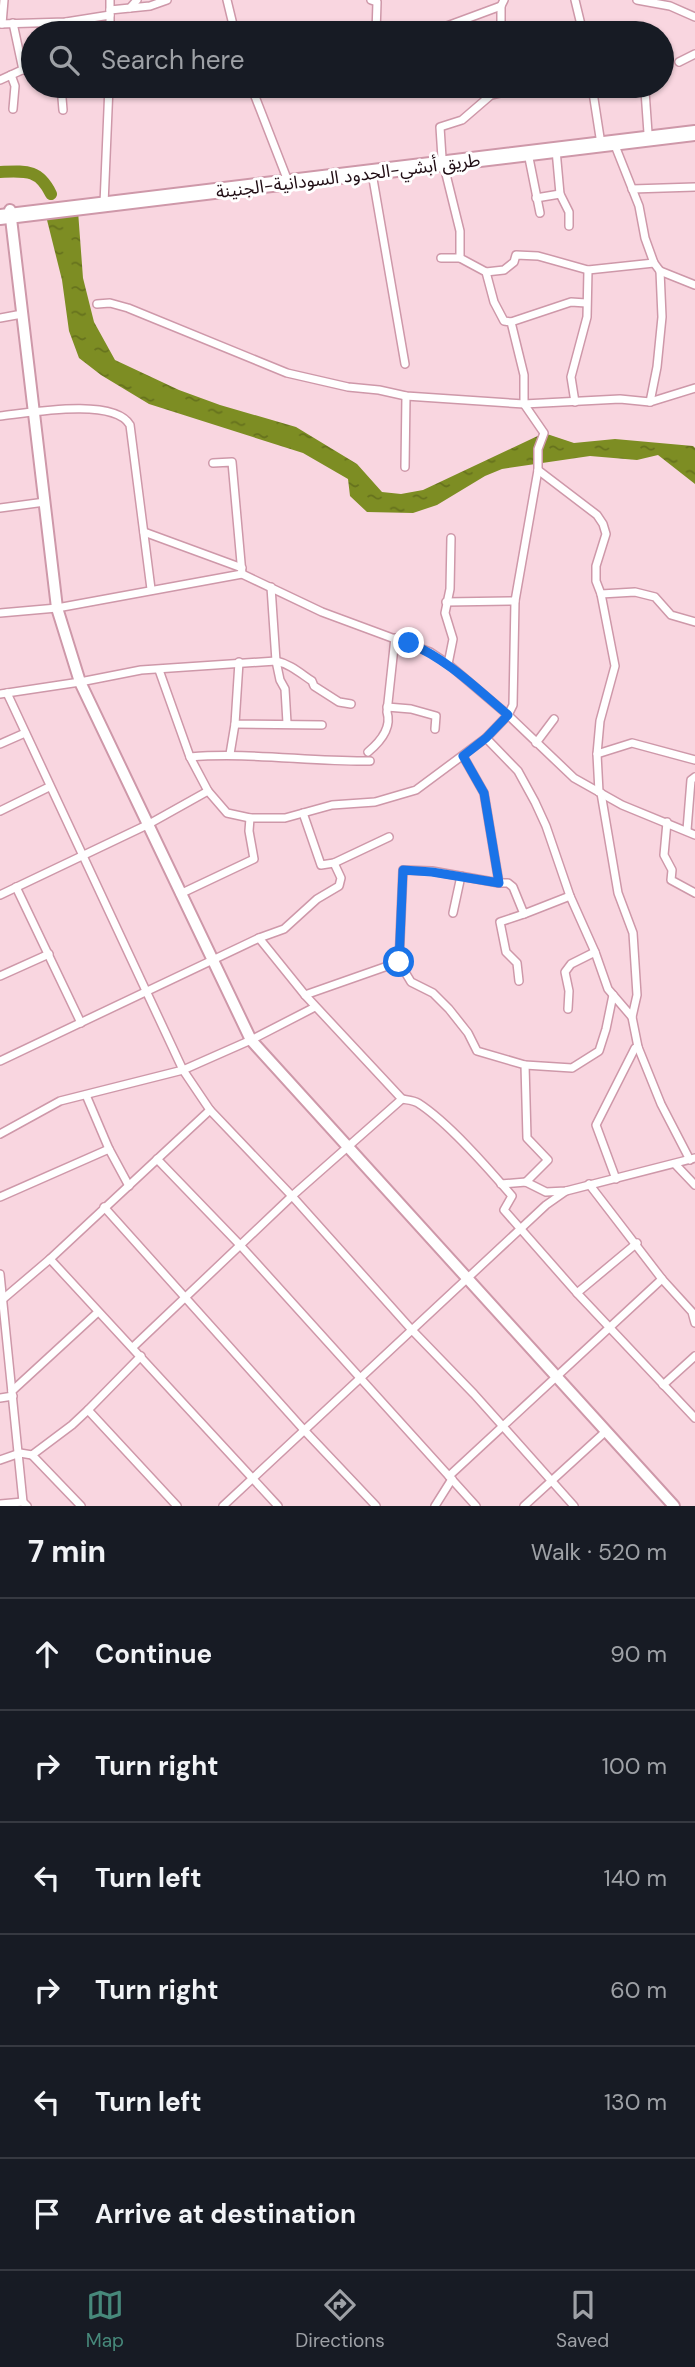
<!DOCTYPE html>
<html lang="en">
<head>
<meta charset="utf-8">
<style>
  body { margin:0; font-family:"DM Sans","Noto Sans Arabic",sans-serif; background:#20242c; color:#f1f3f6 }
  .stop { position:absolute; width:21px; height:21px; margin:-16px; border:5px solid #1a73e8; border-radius:50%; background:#fff }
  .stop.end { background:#1a73e8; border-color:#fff; box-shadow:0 2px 7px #0008 }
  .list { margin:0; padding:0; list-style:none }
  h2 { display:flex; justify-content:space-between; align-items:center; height:91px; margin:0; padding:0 28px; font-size:30px }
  h2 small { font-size:23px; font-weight:400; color:#9ea1a6 }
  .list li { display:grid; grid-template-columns:46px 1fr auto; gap:21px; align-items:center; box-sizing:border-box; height:112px; padding:0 28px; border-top:2px solid #363941 }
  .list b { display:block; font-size:26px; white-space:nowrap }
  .list em { font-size:23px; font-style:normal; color:#9ea1a6 }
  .icon { flex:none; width:38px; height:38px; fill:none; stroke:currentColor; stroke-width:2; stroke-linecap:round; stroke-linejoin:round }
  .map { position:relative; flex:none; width:695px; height:1506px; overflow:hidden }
  .search { position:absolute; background:#171b24; box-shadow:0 2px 5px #0004; left:21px; right:21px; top:21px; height:77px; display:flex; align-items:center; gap:18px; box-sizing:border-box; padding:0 24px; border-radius:38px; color:#9ea1a6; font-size:26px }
  .sheet { height:763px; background:#171b24 }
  nav { display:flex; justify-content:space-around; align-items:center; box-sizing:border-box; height:98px; border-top:2px solid #363941; background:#171b24; font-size:19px; color:#9ea1a6 }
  nav a { display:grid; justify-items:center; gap:4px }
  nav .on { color:#47897b }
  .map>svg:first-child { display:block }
  .water { fill:url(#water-ripples) }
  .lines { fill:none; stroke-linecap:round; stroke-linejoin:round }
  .river { stroke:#7d8d23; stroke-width:12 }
  .street-casing { stroke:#ce98a9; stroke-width:10 }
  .secondary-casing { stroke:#ce98a9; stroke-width:14 }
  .highway-casing { stroke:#ce98a9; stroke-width:18 }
  .street { stroke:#fff; stroke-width:7 }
  .secondary { stroke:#fff; stroke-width:10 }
  .highway { stroke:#fff; stroke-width:14 }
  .route { stroke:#1a73e8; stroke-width:9 }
  .labels { text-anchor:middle; stroke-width:6; stroke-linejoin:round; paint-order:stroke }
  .street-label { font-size:18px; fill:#200d14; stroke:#fff }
</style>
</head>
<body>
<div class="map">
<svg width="695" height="1506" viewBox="0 0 695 1506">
  <defs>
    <pattern id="water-ripples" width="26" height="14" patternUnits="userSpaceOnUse" patternTransform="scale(1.75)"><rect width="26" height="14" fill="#7d8d23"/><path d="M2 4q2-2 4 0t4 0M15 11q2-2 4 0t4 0" fill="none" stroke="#66721d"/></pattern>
  </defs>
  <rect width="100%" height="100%" fill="#f9d6e0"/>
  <!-- water -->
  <polygon class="water" points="78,211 83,278 94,322 115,360 179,390 220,405 296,427 357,464 382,492 401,494 423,490 544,433 574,443 615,439 693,446 695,448 695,484 658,455 637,460 590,456 502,469 485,476 437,505 413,513 367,512 350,496 348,479 303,453 149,404 101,375 79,358 69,331 62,280 46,216"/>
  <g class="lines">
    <!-- river -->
    <path class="river" d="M 0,172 C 26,171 39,169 51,194"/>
    <defs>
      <g id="street">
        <polyline points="110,0 110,33"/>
        <polyline points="227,0 235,33"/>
        <polyline points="371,0 377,2 376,33"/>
        <polyline points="575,0 583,33"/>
        <polyline points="637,0 670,6 695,17"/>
        <polyline points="501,6 501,33"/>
        <polyline points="130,8 150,6 167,0"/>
        <polyline points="110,10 130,8 137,0"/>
        <polyline points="66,22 68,33"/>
        <polyline points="13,23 23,70"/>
        <polyline points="0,24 66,22 110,15"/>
        <polyline points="2,24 4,0"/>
        <polyline points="110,30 161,33"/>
        <polyline points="428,33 501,6 504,0"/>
        <polyline points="679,62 695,54"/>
        <polyline points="11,75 15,86 13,109"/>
        <polyline points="0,80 33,65"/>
        <polyline points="61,86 63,110"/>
        <polyline points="251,86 286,176"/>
        <polyline points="592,86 601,144"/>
        <polyline points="646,86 645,91 648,133"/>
        <polyline points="614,143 639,206 645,238 654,263 660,271 662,317 657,367 650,402"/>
        <polyline points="556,150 560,194 569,212 569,226"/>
        <polyline points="528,153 540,213"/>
        <polyline points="372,173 405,364"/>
        <polyline points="632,189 695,187"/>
        <polyline points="536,198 560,194"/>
        <polyline points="104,204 109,86"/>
        <polyline points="441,258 460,258"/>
        <polyline points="660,271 695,285"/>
        <polyline points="486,272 504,270 514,262 516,255 538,256 588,270 654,263"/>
        <polyline points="97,304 110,303 128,308 287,373 348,387 379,390 406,396 524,404 620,399 650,402 695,388"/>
        <polyline points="0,318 22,314"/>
        <polyline points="511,322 571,302 586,303"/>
        <polyline points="575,402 571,377 587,317 588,270"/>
        <path d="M 0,416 C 28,413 114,397 130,425 L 151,589"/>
        <polyline points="213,463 232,462 242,574"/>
        <polyline points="405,467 406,396"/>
        <polyline points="538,470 597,515 603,524 606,534 596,566 596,581 601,594 615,666 600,721 597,754 599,792"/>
        <polyline points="0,508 45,502"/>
        <polyline points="144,532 242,568"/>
        <polyline points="271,587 276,661 280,680 285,689 287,723"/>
        <polyline points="601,594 635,592 655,597 671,615 695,622"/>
        <polyline points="446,602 515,601"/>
        <polyline points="0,613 57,608 242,574 322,612 430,652 448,664 508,715 574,778 622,805 695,835"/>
        <polyline points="239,662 235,724 322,725"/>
        <polyline points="448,664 453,639 445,613 450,589 451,538"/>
        <polyline points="159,670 190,757 208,791 227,813 250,818 285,818 332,805 375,802 416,790 486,738 508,715 513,705 515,601 538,470 538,449 544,433 524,404 524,375 511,322 504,321 494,302 486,272 460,258 460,231 442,158 440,127 462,120 491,95 514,90 537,90"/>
        <polyline points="7,693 183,1070 210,1110 292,1196 411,1329 474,1394 574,1506"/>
        <path d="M 0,694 L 80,682 L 141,670 L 276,661 C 290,664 300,673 312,681 L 314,686 L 339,702 L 351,704"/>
        <polyline points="387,707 411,709 436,716 435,729"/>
        <polyline points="486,738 518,771 535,802 546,826 570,896 595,952 608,989 632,1017 638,1047 661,1104 690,1160"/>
        <polyline points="536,743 554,719"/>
        <polyline points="0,744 25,733"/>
        <path d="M 368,752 C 380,742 392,728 387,712 L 395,638"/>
        <polyline points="230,754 235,724"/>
        <polyline points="597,754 632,743 695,760"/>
        <polyline points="463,756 484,793 499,883 508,883 513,887 524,914 570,896"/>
        <path d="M 190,757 C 250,752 310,762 370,761"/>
        <polyline points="601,793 618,893 633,933 637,995 632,1017"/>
        <polyline points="0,811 49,787"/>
        <polyline points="303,813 321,865 334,863 389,837"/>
        <polyline points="667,822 664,855 672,870 671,880 695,893"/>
        <polyline points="687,830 691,780 695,777"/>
        <polyline points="499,883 432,871 403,870 399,962 411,982 433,993 449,1009 468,1033 477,1051 525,1065 527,1138 548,1160 526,1182"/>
        <polyline points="16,887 81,1023"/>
        <polyline points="180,894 254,859 249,831 250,818"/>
        <polyline points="0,895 149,824 208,791"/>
        <polyline points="453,913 461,876"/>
        <polyline points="259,938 284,929 317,899 339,886 341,878 334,863"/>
        <polyline points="0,976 49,954"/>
        <polyline points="519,981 517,963 506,952 500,922 524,914"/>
        <polyline points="305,995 399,962"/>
        <polyline points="568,1009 569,991 565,972 571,964 595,952"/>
        <path d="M 0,1061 L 259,938 L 305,995 L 402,1099 C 407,1100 413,1100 418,1103 C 448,1122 488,1168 512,1196 L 504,1210 L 577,1293 L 695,1418"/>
        <polyline points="525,1065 572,1068 599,1051 606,1029 613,995"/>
        <polyline points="86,1095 109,1149"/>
        <polyline points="0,1134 60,1101 183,1070 251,1040 315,1007"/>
        <polyline points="157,1159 240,1245 476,1506"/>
        <polyline points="675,1164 695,1185"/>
        <polyline points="616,1179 596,1125 635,1048 638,1047"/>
        <polyline points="501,1184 526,1182 546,1192 566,1191 695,1158"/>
        <polyline points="589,1184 662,1279 692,1312 695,1323"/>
        <polyline points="0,1197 109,1149 129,1186"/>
        <polyline points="104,1207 304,1430 376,1506"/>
        <polyline points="50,1259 278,1506"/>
        <polyline points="0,1274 23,1502 27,1506"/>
        <polyline points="577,1293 637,1243"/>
        <polyline points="3,1299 50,1259 210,1110"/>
        <polyline points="133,1347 292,1196 402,1099"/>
        <polyline points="663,1385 695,1356"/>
        <polyline points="12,1391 98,1312"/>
        <polyline points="0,1398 13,1396"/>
        <polyline points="88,1410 141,1356"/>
        <polyline points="32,1455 81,1506"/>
        <polyline points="0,1460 20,1453 32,1455 72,1425 88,1410 177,1506"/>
        <polyline points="449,1476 662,1279"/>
        <polyline points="0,1504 23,1502"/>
        <polyline points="223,1506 546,1205 566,1191"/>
        <polyline points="435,1506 452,1479"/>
        <polyline points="524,1506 605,1432"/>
      </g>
      <polyline id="secondary" points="10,210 57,608 80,682 251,1040 674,1506"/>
      <polyline id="highway" points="0,217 695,133"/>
    </defs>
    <!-- street casing -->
    <use href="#street" class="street-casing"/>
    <!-- secondary casing -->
    <use href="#secondary" class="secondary-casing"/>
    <!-- highway casing -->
    <use href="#highway" class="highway-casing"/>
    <!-- street -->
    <use href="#street" class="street"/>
    <!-- secondary -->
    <use href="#secondary" class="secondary"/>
    <!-- highway -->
    <use href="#highway" class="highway"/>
  </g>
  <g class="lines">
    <!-- route -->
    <path class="route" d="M 399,962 L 403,870 L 432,872 L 499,883 L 484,793 L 463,756 L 486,738 L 508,715 C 476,688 447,659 409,643"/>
  </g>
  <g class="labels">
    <!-- street labels -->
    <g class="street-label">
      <text transform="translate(348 176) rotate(-7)" y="6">طريق أبشي-الحدود السودانية-الجنينة</text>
    </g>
  </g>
</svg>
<div class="stop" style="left:399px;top:962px"></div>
<div class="stop end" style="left:409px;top:643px"></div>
<div class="search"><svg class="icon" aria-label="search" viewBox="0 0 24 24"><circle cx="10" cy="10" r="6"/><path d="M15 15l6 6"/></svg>Search here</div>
</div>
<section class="sheet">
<h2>7 min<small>Walk · 520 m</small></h2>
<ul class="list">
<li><svg class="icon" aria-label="ahead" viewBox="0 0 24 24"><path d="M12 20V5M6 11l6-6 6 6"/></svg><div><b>Continue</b></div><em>90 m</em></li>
<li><svg class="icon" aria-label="right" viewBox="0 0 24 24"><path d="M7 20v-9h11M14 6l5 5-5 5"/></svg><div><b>Turn right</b></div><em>100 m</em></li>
<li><svg class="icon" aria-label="left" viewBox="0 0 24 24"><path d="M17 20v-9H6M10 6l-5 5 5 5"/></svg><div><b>Turn left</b></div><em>140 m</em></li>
<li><svg class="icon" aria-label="right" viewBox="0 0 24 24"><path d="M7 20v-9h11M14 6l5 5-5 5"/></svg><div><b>Turn right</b></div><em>60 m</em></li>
<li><svg class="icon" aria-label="left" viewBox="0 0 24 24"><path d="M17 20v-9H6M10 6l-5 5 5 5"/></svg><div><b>Turn left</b></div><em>130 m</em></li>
<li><svg class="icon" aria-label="arrive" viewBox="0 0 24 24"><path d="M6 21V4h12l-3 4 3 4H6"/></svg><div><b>Arrive at destination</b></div></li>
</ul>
</section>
<nav>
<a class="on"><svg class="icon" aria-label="map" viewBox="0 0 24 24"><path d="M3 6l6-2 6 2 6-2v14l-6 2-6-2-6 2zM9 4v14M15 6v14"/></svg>Map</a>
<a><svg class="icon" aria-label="directions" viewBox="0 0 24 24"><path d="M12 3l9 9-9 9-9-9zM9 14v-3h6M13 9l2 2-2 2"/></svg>Directions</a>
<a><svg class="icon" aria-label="saved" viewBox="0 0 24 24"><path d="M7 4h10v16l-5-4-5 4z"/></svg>Saved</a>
</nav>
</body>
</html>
